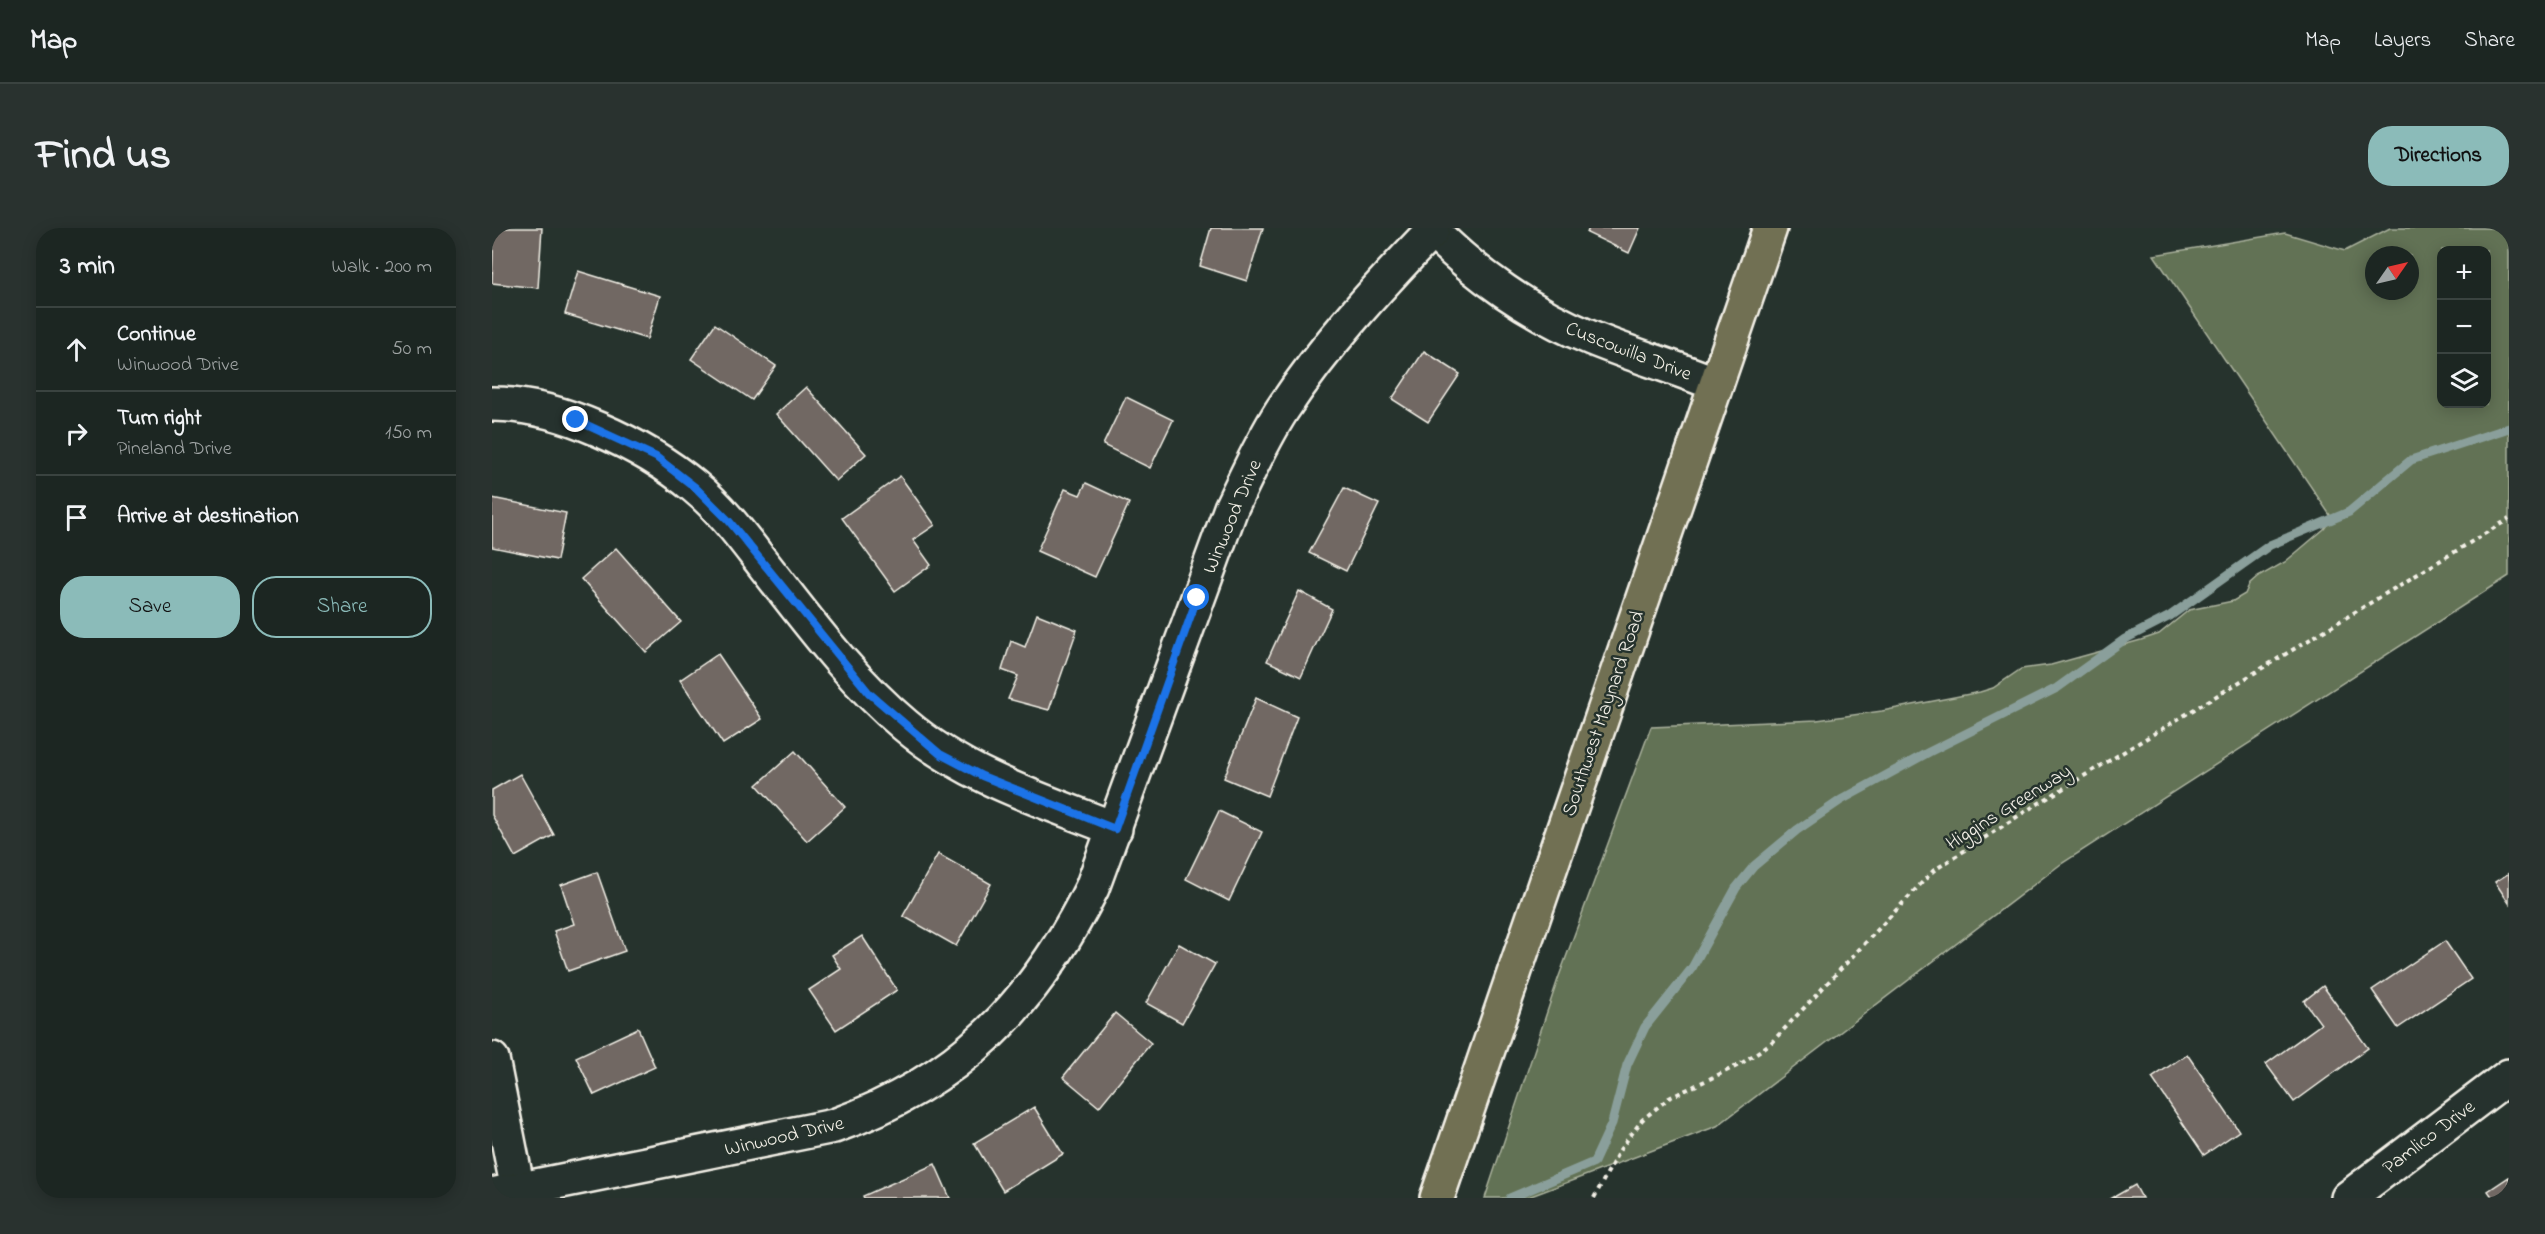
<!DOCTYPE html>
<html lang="en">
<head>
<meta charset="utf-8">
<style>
  body { margin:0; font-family:"Indie Flower",sans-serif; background:#29322f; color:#f1f3f6 }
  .controls { position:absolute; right:18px; top:18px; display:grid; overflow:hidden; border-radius:12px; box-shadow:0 3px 15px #0003 }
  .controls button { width:54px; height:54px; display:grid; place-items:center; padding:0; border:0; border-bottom:2px solid #3a4340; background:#1c2622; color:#f1f3f6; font:30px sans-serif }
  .compass { position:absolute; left:1873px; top:18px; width:54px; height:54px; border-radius:50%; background:#1c2622; box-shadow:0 3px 15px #0003; rotate:56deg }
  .stop { position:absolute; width:18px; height:18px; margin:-14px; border:4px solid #1a73e8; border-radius:50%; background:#fff }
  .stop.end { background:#1a73e8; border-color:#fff; box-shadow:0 2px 6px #0008 }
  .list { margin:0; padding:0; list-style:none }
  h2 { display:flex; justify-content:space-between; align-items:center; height:78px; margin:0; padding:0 24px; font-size:26px }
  h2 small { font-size:20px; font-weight:400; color:#a0a5a5 }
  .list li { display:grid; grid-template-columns:39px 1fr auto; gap:18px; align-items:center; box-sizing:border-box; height:84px; padding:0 24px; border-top:2px solid #3a4340 }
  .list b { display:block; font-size:22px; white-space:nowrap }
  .list p { margin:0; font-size:20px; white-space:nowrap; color:#a0a5a5 }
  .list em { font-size:20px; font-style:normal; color:#a0a5a5 }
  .actions { display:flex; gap:12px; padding:18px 24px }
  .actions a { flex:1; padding:14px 0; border:2px solid #8bbbb9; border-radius:24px; text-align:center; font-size:21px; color:#8bbbb9 }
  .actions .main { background:#8bbbb9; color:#111 }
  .icon { flex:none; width:33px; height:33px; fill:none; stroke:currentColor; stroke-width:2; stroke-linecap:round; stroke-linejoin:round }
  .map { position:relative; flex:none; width:2017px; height:970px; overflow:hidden; border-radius:24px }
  header { display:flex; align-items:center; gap:36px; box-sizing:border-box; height:84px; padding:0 30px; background:#1c2622; border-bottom:2px solid #3a4340 }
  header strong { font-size:28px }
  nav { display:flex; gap:33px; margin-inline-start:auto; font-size:21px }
  .intro { display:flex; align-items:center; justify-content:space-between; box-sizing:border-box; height:144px; padding:0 36px }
  h1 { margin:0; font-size:42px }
  .button { padding:15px 27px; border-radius:24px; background:#8bbbb9; color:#111; font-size:21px; font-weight:700 }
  main { display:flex; gap:36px; padding:0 36px }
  aside { flex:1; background:#1c2622; border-radius:24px; box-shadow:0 3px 15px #0003 }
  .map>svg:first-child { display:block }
  .green { fill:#627254; stroke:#abb29e; stroke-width:1.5; fill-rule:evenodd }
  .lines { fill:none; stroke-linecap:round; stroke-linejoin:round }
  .stream { stroke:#8a9f9b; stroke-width:9 }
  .building { fill:#716863; stroke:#f4f1e8; stroke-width:1.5 }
  .minor-casing { stroke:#f4f1e8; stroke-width:38 }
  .major-casing { stroke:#f4f1e8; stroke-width:38 }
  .path { stroke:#f4f1e8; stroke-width:4; stroke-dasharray:4.5 4.5; stroke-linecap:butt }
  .minor { stroke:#26332d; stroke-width:33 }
  .major { stroke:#716f52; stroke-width:33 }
  .route { stroke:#1a73e8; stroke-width:8 }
  .labels { text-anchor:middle; stroke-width:5; stroke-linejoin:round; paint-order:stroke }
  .street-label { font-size:20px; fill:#f4f1e8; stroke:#26332d }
</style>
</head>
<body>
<header>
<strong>Map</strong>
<nav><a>Map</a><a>Layers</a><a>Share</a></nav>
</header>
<div class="intro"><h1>Find us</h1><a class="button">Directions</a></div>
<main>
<aside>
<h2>3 min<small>Walk · 200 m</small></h2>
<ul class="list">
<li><svg class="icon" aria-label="ahead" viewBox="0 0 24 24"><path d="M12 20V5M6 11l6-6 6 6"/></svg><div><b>Continue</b><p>Winwood Drive</p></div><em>50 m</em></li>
<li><svg class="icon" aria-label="right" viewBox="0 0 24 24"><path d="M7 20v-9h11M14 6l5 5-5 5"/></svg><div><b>Turn right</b><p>Pineland Drive</p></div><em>150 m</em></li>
<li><svg class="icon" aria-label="arrive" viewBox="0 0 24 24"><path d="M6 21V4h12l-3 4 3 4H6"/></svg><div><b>Arrive at destination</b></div></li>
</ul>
<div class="actions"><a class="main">Save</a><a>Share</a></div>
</aside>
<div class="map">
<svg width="2017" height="970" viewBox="0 0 2017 970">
  <rect width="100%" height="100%" fill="#26332d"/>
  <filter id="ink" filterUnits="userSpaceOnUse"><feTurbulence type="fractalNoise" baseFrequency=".0167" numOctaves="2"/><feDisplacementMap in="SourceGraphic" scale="12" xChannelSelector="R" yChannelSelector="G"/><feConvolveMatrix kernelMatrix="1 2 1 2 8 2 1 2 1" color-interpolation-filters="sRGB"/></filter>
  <g filter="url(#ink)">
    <!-- green -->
    <path class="green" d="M 1898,0 L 2017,0 L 2017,348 L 1569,636 L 1225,898 L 1034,970 L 993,970 L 1066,751 L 1159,499 L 1325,492 L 1390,483 L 1488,464 L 1501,460 L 1529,441 L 1559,437 L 1649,412 L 1667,406 L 1697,382 L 1741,373 L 1753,366 L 1757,357 L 1766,349 L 1793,334 L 1832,301 L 1840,290 L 1662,27 L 1793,5 L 1853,23 ZM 1950,22 L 1994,22 L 1994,176 L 1950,176 ZM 1882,27 L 1918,27 L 1918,63 L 1882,63 Z"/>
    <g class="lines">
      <!-- stream -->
      <polyline class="stream" points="1018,970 1102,934 1120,895 1135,837 1153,799 1200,740 1244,660 1262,638 1305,602 1349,572 1437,524 1565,460 1633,411 1678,388 1778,317 1857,284 1919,232 2017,200"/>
    </g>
    <!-- building -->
    <g class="building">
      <polygon points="2,0 50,0 46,60 0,55"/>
      <polygon points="719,0 771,0 755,53 708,38"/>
      <polygon points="1097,0 1148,0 1137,25 1095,5"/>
      <polygon points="86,43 168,68 155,111 73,86"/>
      <polygon points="223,96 284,138 260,172 199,131"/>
      <polygon points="932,123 968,146 936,194 900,171"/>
      <polygon points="314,159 374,226 344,253 284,186"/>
      <polygon points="634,169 681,192 658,240 611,217"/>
      <polygon points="408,248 443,297 421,312 439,337 403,363 350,290"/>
      <polygon points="594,255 637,275 603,349 545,323 573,261 588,267"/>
      <polygon points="852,260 887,276 854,343 817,325"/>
      <polygon points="0,270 74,285 65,332 0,319"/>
      <polygon points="124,320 189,394 154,424 89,351"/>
      <polygon points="807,363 840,381 809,449 775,433"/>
      <polygon points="545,386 585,402 557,482 516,471 526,448 510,442 519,413 533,419"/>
      <polygon points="226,426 270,491 231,516 188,452"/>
      <polygon points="764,470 805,489 775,568 732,550"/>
      <polygon points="303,523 353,579 315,613 265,557"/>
      <polygon points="28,546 62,607 23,629 0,587 0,562"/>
      <polygon points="727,583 770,604 737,673 694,651"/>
      <polygon points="446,626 499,656 464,718 411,688"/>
      <polygon points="105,644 133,723 76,743 62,703 82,696 69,657"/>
      <polygon points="2017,645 2017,675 2003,654"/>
      <polygon points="370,708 405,762 344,802 317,762 349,741 340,727"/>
      <polygon points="1953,713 1979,751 1906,800 1880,762"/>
      <polygon points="687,716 723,736 690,795 654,775"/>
      <polygon points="1831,758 1876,820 1802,874 1774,836 1829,796 1812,773"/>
      <polygon points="623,785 659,815 607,879 571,849"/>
      <polygon points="146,800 163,839 102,867 84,829"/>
      <polygon points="1695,826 1747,903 1712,927 1660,850"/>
      <polygon points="542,879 571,926 511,963 482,915"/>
      <polygon points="443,936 458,970 372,970 371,968"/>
      <polygon points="2017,949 2017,970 2001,970 1996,963"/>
      <polygon points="1643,957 1650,970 1620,970"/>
    </g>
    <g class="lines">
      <defs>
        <g id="minor">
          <path d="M 938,0 C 982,46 1040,86 1099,110 C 1140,127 1183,139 1224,156"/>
          <path d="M 0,176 C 35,176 74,187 106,201 C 141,216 173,234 203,259 C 230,281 251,310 272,337 C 316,393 358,451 413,497 C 474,549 550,572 623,601"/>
          <polyline points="0,831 26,962"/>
          <path d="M 0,967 L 342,898 C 466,854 542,777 600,660 L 739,280 C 755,247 770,213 790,182 C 833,117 886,59 940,3"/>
          <polyline points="1856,970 2017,848"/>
        </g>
        <polyline id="major" points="945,970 1278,0"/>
      </defs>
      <!-- minor casing -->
      <use href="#minor" class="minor-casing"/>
      <!-- major casing -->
      <use href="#major" class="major-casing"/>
      <!-- path -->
      <polyline class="path" points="1102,970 1127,923 1150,892 1177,870 1247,837 1279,815 1441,643 1534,583 2017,291"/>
      <!-- minor -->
      <use href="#minor" class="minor"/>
      <!-- major -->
      <use href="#major" class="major"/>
    </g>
  </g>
  <g class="lines" filter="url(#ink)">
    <!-- route -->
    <polyline class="route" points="84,192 164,229 204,260 237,293 377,465 448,526 490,548 623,601 705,370"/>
  </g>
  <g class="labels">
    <!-- street labels -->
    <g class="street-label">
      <text transform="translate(1137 122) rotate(21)" y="7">Cuscowilla Drive</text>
      <text transform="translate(739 288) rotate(-67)" y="7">Winwood Drive</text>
      <text transform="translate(1110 485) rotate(-71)" y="7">Southwest Maynard Road</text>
      <text transform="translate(1516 578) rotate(-32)" y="7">Higgins Greenway</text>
      <text transform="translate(292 907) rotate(-13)" y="7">Winwood Drive</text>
      <text transform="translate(1936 908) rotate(-37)" y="7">Pamlico Drive</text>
    </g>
  </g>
</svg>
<div class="controls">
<button>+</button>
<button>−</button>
<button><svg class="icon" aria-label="layers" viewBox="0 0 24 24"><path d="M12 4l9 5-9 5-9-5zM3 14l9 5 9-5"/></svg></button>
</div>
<svg class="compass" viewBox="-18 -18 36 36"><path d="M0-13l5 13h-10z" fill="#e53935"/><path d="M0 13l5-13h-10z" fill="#a0a5a5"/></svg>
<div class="stop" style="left:705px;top:370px"></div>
<div class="stop end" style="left:84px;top:192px"></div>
</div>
</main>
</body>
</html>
